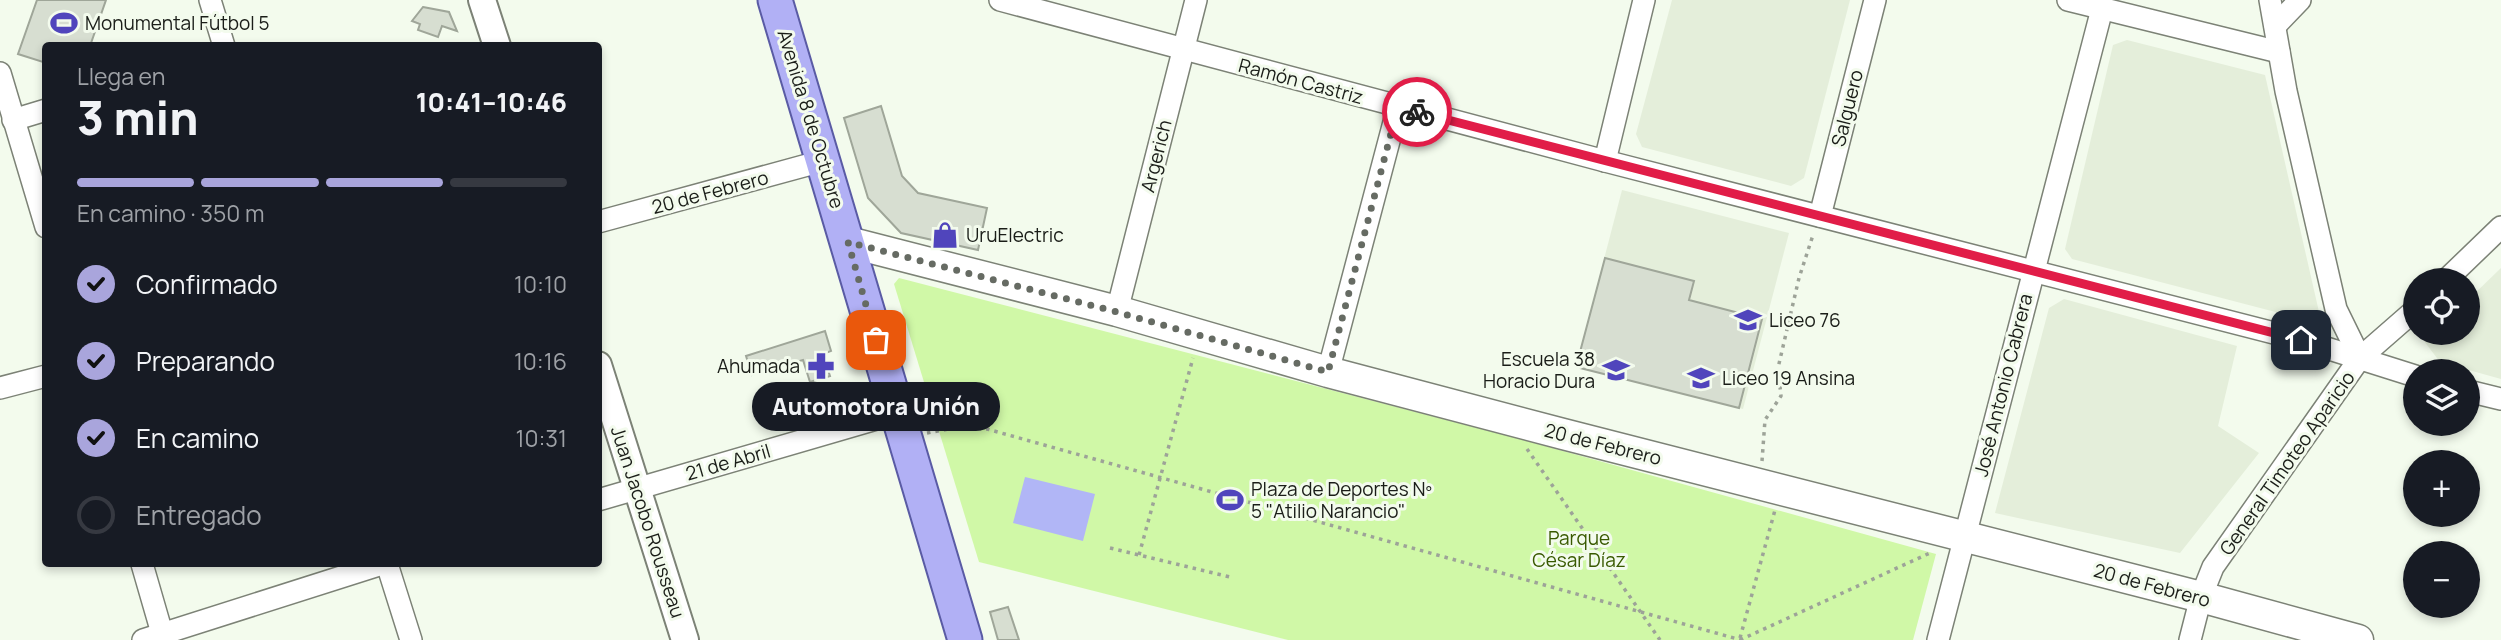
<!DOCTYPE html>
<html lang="es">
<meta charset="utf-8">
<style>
:root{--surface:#171b24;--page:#242831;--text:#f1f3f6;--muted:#9ea1a6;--line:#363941;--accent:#a9a5dc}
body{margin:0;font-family:Manrope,sans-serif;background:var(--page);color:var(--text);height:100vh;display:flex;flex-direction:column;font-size:26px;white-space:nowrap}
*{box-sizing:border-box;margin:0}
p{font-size:23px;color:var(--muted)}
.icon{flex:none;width:38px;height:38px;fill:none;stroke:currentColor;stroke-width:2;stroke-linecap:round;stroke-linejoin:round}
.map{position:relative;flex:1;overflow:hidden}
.panel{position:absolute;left:42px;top:42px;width:560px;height:525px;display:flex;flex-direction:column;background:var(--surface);border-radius:7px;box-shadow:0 4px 10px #0003}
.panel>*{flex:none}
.controls{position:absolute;left:2403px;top:268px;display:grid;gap:14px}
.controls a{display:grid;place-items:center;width:77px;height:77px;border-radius:50%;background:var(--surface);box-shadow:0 4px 10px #0003;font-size:35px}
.pin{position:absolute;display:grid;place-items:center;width:60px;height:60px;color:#fff;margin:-30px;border-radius:14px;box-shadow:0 4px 10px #0006}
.courier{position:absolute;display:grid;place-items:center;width:70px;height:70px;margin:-35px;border:5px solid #e11d48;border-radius:50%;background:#fff;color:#222;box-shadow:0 2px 9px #0007}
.bubble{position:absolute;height:49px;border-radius:24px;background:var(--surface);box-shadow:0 4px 10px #0003;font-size:23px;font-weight:800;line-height:49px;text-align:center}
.head em{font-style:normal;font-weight:800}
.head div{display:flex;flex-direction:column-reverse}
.head{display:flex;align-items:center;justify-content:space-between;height:119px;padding:0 35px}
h1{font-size:46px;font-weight:800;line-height:52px}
.bar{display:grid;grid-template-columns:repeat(4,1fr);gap:10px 7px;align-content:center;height:84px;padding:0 35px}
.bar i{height:9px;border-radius:5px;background:var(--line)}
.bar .selected{background:var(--accent)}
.bar p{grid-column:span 4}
ol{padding:0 35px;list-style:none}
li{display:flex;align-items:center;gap:21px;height:77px}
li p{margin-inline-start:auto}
li .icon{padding:7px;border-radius:50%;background:var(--accent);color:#111;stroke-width:4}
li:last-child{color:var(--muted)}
li i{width:38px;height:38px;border:4px solid var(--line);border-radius:50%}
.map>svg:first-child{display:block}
.built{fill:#e4eeda}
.green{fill:#d0f8a7}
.water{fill:#b1b6f6}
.building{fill:#d7ded1;stroke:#9fa699;stroke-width:2}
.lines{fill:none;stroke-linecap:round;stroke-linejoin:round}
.minor-casing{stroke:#7c8276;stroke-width:24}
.tertiary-casing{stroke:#7c8276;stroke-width:30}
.secondary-casing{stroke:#7c8276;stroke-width:33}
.primary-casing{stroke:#5a5ba4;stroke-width:37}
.path{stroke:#9da398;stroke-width:3.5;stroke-dasharray:3.5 5;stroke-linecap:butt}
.minor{stroke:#fff;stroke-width:21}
.tertiary{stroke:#fff;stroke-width:26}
.secondary{stroke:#fff;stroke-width:30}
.primary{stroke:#b1b0f5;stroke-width:33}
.done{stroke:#666b63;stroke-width:7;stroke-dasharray:0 12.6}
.route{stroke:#e11d48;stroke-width:9}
.labels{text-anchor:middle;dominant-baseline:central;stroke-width:6;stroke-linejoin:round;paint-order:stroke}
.poi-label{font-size:19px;fill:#1a1d18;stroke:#f3fbed;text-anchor:start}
.street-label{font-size:19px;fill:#1a1d18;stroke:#f3fbed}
.park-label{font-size:19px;fill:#395a00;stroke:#f3fbed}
</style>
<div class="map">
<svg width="2501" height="640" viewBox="0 0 2501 640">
<rect width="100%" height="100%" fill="#f3fbed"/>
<g class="built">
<path d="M1672 0H1850L1804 178 1791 186 1642 147 1636 134Z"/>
<path d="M2127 40 2265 75 2319 312 2310 321 2072 259 2065 249 2113 45Z"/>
<path d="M1622 190 1789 233 1743 409 1576 367Z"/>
<path d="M2501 268V379L2440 362 2424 341 2433 333 2468 332V300Z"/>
<path d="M2064 299 2237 346 2218 426 2259 453 2180 553 1995 513 2049 308Z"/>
</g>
<path class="green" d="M899 278 1516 438 1936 554 1913 640H1288L979 562 894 284Z"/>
<path class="water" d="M1025 477 1095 494 1083 541 1013 523Z"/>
<g class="building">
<path d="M37 0H106L90 46H46V63L18 54Z"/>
<path d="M423 7 449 12 457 31 442 26 438 37 418 30 420 24 412 21Z"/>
<path d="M881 106 902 176 918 193 987 208 978 250 901 233 868 198 844 118Z"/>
<path d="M1605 258 1694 281 1689 300 1762 319 1739 408 1576 367Z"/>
<path d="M825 331 831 351 823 354 830 376 810 382 803 360 752 375 746 356Z"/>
<path d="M1008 607 1019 640H998L990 612Z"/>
</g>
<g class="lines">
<defs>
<g id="minor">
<path d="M210 0 224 46"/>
<path d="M1000 0 1605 161 2301 340 2415 376"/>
<path d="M2068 0 2279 52"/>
<path d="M2270 0 2286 91 2336 309 2360 358"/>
<path d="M2275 26 2300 0"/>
<path d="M0 73 46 227"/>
<path d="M13 120 46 110"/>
<path d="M1605 161 1644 0"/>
<path d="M1820 216 1875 0"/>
<path d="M598 222 822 161"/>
<path d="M2446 280 2501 227"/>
<path d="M1117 311 1196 0"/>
<path d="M1328 372 1398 107"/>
<path d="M0 388 46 376"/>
<path d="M2468 391 2501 399"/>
<path d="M598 500 897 413"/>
<path d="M142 564 164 640"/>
<path d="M387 564 411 640"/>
<path d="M143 640 382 564"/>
<path d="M1938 640 2102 9"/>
<path d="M2190 640 2201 597 2213 567 2360 358 2415 310"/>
</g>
<g id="tertiary">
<path d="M482 0 497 46"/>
<path d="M598 365 685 640"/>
</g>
<path id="secondary" d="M848 242 1117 311 1328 372 1563 434 2201 597 2358 640"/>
<path id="primary" d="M775 0 965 640"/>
</defs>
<use href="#minor" class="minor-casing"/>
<use href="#tertiary" class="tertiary-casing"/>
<use href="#secondary" class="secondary-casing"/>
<use href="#primary" class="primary-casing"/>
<g class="path">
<path d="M927 433 954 428 987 429 1741 640"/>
<path d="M1527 449 1660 640"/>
<path d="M1762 461 1765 420 1781 396 1778 368 1799 278 1813 235"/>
<path d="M1110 548 1230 577"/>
<path d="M1139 555 1193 358"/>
<path d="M1740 638 1775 510"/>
<path d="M1740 640 1932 552"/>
</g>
<use href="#minor" class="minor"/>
<use href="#tertiary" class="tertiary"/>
<use href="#secondary" class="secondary"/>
<use href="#primary" class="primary"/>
</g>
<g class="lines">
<path class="done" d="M876 340 848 242 1117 312 1328 372 1398 107 1417 112"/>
<path class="route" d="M1417 112 2301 340"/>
</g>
<defs>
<symbol id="stadium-bare" viewBox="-9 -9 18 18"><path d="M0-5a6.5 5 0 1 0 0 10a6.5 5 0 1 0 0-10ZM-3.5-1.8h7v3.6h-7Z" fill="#5045bc" stroke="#f3fbed" stroke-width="2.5" paint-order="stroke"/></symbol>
<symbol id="shop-bare" viewBox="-9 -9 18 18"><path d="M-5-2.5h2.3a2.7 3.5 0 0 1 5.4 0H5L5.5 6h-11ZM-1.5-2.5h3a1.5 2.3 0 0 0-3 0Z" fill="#5045bc" stroke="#f3fbed" stroke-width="2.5" paint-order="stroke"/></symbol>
<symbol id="school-bare" viewBox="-9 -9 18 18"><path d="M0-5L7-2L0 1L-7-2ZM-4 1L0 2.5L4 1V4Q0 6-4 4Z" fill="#5045bc" stroke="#f3fbed" stroke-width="2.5" paint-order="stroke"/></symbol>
<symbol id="pharmacy-bare" viewBox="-9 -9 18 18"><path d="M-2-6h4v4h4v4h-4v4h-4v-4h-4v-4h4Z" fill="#5045bc" stroke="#f3fbed" stroke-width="2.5" paint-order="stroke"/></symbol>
</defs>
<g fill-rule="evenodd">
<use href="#stadium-bare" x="45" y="4" width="38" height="38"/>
<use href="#shop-bare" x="926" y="216" width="38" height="38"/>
<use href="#school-bare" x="1729" y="301" width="38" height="38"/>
<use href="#pharmacy-bare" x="802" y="347" width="38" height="38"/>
<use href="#school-bare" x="1597" y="351" width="38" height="38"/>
<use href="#school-bare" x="1682" y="359" width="38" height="38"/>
<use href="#stadium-bare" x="1211" y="481" width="38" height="38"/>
</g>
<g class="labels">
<g class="poi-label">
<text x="85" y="23">Monumental Fútbol 5</text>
<text x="966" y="235">UruElectric</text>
<text x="1769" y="320">Liceo 76</text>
<text x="1595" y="359" text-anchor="end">Escuela 38<tspan x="1595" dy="22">Horacio Dura</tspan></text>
<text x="800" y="366" text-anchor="end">Ahumada</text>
<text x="1722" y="378">Liceo 19 Ansina</text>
<text x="1251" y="489">Plaza de Deportes Nº<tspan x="1251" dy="22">5 "Atilio Narancio"</tspan></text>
</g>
<g class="street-label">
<text transform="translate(1301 81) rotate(15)">Ramón Castriz</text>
<text transform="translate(1847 108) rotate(-76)">Salguero</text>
<text transform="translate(811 119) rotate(73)">Avenida 8 de Octubre</text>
<text transform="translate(1156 156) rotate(-76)">Argerich</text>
<text transform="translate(710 192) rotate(-15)">20 de Febrero</text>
<text transform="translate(2003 385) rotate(-76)">José Antonio Cabrera</text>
<text transform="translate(1603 444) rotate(14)">20 de Febrero</text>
<text transform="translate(728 462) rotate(-16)">21 de Abril</text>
<text transform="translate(2287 463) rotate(-55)">General Timoteo Aparicio</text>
<text transform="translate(648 522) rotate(72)">Juan Jacobo Rousseau</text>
<text transform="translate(2152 585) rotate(15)">20 de Febrero</text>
</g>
<g class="park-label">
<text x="1579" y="538">Parque<tspan x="1579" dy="22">César Díaz</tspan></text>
</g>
</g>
</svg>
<div class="controls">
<a><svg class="icon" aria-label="locate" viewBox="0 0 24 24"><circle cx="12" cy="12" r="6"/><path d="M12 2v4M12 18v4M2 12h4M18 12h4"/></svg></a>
<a><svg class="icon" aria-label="layers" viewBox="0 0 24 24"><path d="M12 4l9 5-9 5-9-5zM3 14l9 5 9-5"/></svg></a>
<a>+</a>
<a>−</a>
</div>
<div class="pin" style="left:876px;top:340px;background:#ea580c"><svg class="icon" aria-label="bag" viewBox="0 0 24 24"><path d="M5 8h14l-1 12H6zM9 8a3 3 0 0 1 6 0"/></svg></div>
<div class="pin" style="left:2301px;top:340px;background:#1f2937"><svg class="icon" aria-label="home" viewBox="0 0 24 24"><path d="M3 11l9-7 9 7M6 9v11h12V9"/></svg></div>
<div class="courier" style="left:1417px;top:112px"><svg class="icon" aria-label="bike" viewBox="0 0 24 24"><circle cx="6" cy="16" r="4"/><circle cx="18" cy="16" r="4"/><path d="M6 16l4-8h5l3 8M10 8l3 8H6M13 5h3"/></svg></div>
<div class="bubble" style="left:752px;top:382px;width:248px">Automotora Unión</div>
<section class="panel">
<div class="head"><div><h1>3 min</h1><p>Llega en</p></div><em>10:41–10:46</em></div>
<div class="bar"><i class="selected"></i><i class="selected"></i><i class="selected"></i><i></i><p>En camino · 350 m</p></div>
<ol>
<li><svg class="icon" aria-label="check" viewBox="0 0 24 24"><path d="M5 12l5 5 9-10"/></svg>Confirmado<p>10:10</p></li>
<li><svg class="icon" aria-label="check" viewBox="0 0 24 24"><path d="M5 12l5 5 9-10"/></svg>Preparando<p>10:16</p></li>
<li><svg class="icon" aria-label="check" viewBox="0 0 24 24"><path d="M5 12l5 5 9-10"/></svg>En camino<p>10:31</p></li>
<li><i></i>Entregado</li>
</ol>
</section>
</div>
